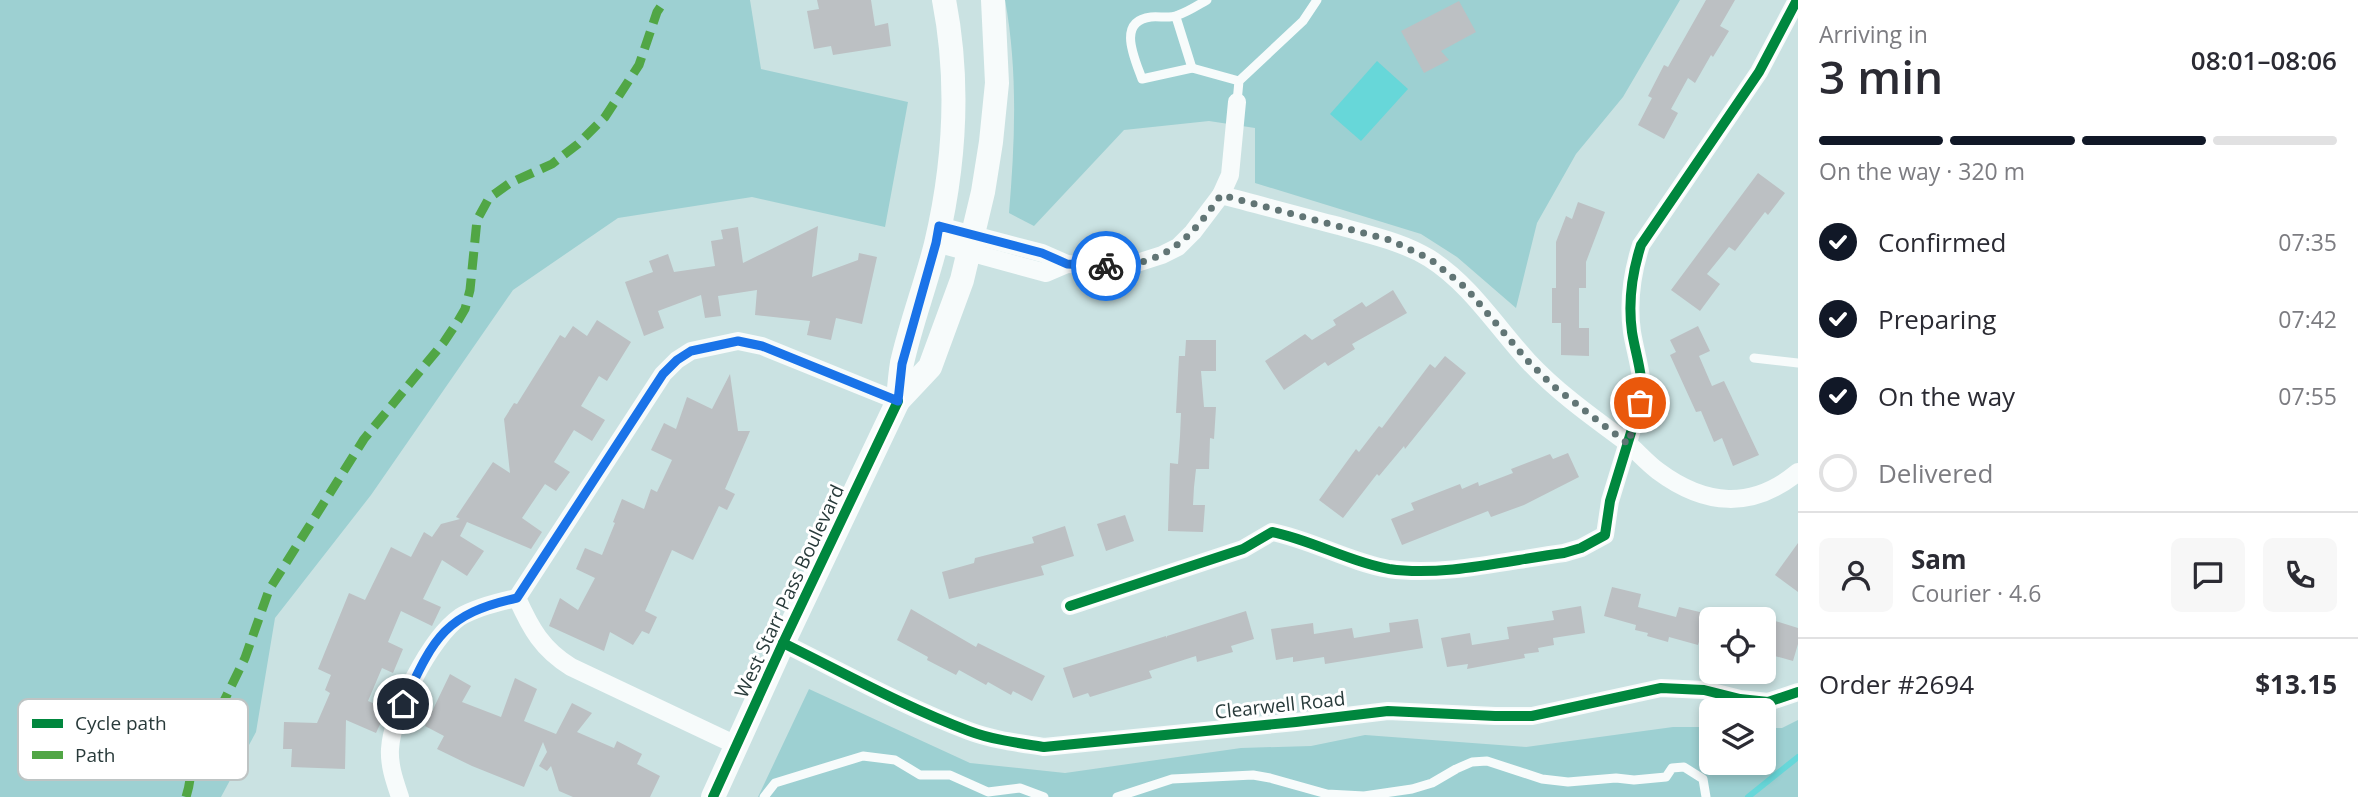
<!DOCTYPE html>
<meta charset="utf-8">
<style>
:root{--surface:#fff;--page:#f7f7f7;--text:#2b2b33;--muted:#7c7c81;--line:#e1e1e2;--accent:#111827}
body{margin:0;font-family:"Open Sans",sans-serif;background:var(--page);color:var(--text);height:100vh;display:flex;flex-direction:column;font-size:26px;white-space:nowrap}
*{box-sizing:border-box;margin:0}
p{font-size:23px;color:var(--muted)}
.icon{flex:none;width:38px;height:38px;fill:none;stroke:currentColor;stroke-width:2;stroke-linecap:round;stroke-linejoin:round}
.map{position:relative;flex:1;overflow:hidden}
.side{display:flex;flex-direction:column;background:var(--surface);width:560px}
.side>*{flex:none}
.buttons{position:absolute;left:1699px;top:607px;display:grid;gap:14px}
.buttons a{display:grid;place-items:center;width:77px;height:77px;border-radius:10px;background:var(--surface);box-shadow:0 4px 10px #0003;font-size:35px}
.pin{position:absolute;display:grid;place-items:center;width:60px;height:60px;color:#fff;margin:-30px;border:4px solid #fff;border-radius:50%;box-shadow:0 2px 7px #0007}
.courier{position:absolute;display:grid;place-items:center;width:70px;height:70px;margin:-35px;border:5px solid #1a73e8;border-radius:50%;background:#fff;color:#222;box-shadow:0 2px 9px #0007}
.overview em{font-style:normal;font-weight:600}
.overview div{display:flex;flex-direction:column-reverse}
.overview{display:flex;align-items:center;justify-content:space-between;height:119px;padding:0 21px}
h1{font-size:46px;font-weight:600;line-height:52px}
.bar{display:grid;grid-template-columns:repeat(4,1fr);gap:10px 7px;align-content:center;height:84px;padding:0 21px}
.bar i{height:9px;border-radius:5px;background:var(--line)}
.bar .on{background:var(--accent)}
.bar p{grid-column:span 4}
.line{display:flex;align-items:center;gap:18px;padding:0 21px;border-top:2px solid var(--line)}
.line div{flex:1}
.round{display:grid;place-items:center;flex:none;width:74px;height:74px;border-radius:10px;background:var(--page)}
ol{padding:0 21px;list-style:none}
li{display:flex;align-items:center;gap:21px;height:77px}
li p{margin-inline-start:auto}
li .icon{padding:7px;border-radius:50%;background:var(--accent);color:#fff;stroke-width:4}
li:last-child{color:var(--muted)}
li i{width:38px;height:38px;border:4px solid var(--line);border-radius:50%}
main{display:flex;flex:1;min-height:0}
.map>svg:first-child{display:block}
.green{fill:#9dd0d2}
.water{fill:#67d7d9}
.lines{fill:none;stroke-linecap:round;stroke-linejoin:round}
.stream{stroke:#67d7d9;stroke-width:6}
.building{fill:#bcc0c3}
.lane{stroke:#f7fbfb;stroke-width:9}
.street{stroke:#f7fbfb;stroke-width:18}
.secondary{stroke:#f7fbfb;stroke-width:24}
.quiet{stroke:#51a645;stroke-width:9;stroke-dasharray:18 9;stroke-linecap:butt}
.cycleway-casing{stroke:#fff;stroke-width:15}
.cycleway{stroke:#00873e;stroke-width:10}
.done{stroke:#617575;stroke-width:7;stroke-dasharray:0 12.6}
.route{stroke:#1a73e8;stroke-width:9}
.labels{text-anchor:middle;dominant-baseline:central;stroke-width:6;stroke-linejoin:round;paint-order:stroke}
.street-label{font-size:19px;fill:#283a3a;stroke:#fff}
.key{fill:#fff;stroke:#bec4c4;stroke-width:2}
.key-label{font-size:19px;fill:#283a3a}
</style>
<main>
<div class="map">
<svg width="1798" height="797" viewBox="0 0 1798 797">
<rect width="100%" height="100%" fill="#cae2e2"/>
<g class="green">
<path d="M0 0H750L761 69 908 102 885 227 752 197 618 218 513 290 371 495 275 618 256 732 221 797H0Z"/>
<path d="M1005 0H1680L1623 97 1576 154 1537 223 1516 308 1457 257 1421 234 1255 183V128L1209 121 1124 130 1034 226 1009 213C1015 143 1018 70 1005 0Z"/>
<path d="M809 689 970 763 1065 773 1241 748 1311 746 1365 735 1526 747 1673 727H1711L1712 763H1764V728H1782L1798 720V797H758Z"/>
</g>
<path class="water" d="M1377 61 1408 89 1361 141 1330 114Z"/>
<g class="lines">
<path class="stream" d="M1748 797 1798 757"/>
</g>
<g class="building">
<path d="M817 0H871L875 26 888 23 891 46 833 55 831 46 814 49 807 11 819 9Z"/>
<path d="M1706 0H1735L1720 26 1729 31 1713 57 1711 55 1695 83 1688 78 1671 109 1678 113 1664 139 1638 125 1652 98 1648 96 1664 65 1668 67Z"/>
<path d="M1459 1 1476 32 1441 51 1449 60 1424 73 1401 31Z"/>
<path d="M1758 173 1785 193 1768 215 1765 212 1735 251 1729 247 1707 274 1720 284 1700 311 1671 290Z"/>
<path d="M1578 202 1605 212 1586 262V288H1579V328H1589V356L1561 355V323H1552V288H1556V242L1566 216 1572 219Z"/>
<path d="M818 226 812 277 858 260 859 253 877 257 862 324 836 318 831 340 807 335 810 321 755 315 757 290 718 296 721 316 705 318 701 295 658 311 664 328 644 336 625 282 653 272 649 261 668 254 674 272 715 266 711 241 723 239 721 230 738 227 743 263Z"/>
<path d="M1393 290 1407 313 1352 344 1355 349 1328 366 1325 362 1284 390 1265 361 1305 334 1312 340 1336 325 1333 320 1362 302 1366 307Z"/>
<path d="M597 320 631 342 607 381 599 376 581 406 605 420 592 441 574 430 554 462 570 472 556 491 545 484 522 518 542 532 531 549 467 522 460 536 484 551 467 576 442 560 423 599 441 607 432 626 401 611 388 642 403 649 393 673 382 668 368 701 387 709 376 733 346 720 345 769 291 767 292 749H283L284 722 317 723 330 693 325 690 331 675 318 669 349 593 365 600 391 547 411 557 424 532 432 537 441 524 460 519 456 517 493 462 510 473 504 419 514 403 517 404 560 335 565 338 573 326 587 336Z"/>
<path d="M1698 326 1710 351 1699 356 1712 386 1724 381 1759 455 1733 466 1722 438 1714 442 1701 411 1696 412 1670 355 1676 352 1670 340Z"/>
<path d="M1186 340H1216V371H1201L1204 407H1216L1214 439 1210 438 1209 469H1196L1194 487 1193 505H1205L1203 532 1168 531 1170 463 1178 464 1180 436 1181 413H1176L1179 356H1185Z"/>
<path d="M1445 356 1466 373 1405 449 1404 446 1379 476 1377 474 1343 518 1319 500 1356 449 1359 452 1379 426 1382 428 1430 364 1435 368Z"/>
<path d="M730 374 738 431H750L725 489 735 494 727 510 719 506 693 560 672 550 645 611 657 617 649 634 642 631 633 645 610 632 604 651 549 626 560 598 578 610 595 578 576 569 585 548 602 555 615 523 613 522 622 499 644 509 651 489 657 492 672 460 651 450 664 423 676 429 687 397 712 409Z"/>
<path d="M1568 453 1579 477 1524 505 1491 517 1488 511 1402 545 1391 519 1414 510 1411 503 1460 484 1462 489 1478 482 1479 486 1513 473 1511 469 1550 454 1553 459Z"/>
<path d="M1125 515 1134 541 1106 551 1097 524Z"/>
<path d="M1065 526 1074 556 1041 566 1044 575 949 599 942 572 974 563 975 558 1034 543 1032 537Z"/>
<path d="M1798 543V592L1775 575Z"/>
<path d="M1612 587 1641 594 1638 607 1676 617 1679 607 1712 615V638L1701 635 1698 645 1669 637 1668 642 1647 636 1648 633 1635 630 1636 625 1604 616Z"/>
<path d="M1581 606 1585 633 1553 638 1554 645 1538 648 1539 652 1524 654 1525 658 1467 669 1468 664 1447 667 1441 638 1470 633 1472 645 1509 639 1507 627 1554 620 1552 611Z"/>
<path d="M911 609 976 647 978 643 1045 676 1032 701 1013 691 1011 695 988 682 986 685 959 670 956 675 927 660 928 657 897 640Z"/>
<path d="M1246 611 1254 639 1231 646 1233 652 1197 662 1196 656 1149 671 1152 678 1090 697 1088 693 1073 698 1063 668 1166 636 1167 638V636Z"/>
<path d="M1418 619 1423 648 1325 664 1324 657 1293 662V657L1276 660 1271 629 1313 623 1314 634 1352 628 1354 638 1390 632 1389 623Z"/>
<path d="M1769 619 1798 628V644L1793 661 1764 653V623L1768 624Z"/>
<path d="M450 674 471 686 462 702 501 717 515 678 537 689 524 721 556 734 572 703 592 713 577 732 614 748 617 741 642 754 637 764 660 776 650 797H573L559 791 551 766 547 771 539 766 547 752 543 742 524 787 472 766 437 749 444 736 425 726Z"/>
</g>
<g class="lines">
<g class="lane">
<path d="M1207 0C1198 5 1188 12 1178 15 1170 19 1160 16 1151 17 1116 21 1135 59 1142 79L1192 68 1239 81"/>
<path d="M1176 17 1192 68"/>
<path d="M1237 102 1239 81 1303 21 1317 0"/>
<path d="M1754 358 1798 363"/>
<path d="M764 797 775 783 863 756 895 760 920 775H950L988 792 1020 788 1044 797"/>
<path d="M1117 797 1172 779 1253 775 1270 778 1327 794 1364 796 1412 789 1432 783 1456 769 1472 762 1487 761 1542 779 1568 782 1616 778 1634 780 1666 777 1672 768 1684 767 1703 779 1706 797"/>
</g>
<g class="street">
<path d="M1221 195C1260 205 1299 216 1339 226 1369 235 1401 241 1429 258 1470 284 1496 326 1528 361 1557 392 1592 417 1626 442 1637 451 1646 462 1658 471 1705 506 1752 510 1798 472"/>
<path d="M939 226 1042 253 1067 264 1116 266 1140 262 1162 255 1178 247 1193 232 1221 195 1230 175 1237 102"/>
<path d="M936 243 1046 273 1067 264"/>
<path d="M1070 606 1243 549 1272 532C1312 540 1349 562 1389 569 1444 577 1509 560 1564 553L1581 548 1605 535 1610 501 1640 403C1645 378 1636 357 1632 332 1628 303 1632 273 1641 245L1759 72 1797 0"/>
<path d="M783 643C844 673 905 707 969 731 993 740 1019 743 1044 747L1296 722 1388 711 1495 716H1532L1661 688 1704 690 1740 699 1768 702 1798 692"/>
<path d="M736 745 571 667C542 649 531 629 517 598L663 374 677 360 691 351 738 341 762 346 898 401"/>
<path d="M400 797C395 782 389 766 390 749 392 713 430 638 460 617 477 607 498 602 517 598"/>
</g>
<g class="secondary">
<path d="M898 401C899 388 900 375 902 363 911 323 926 284 936 244 955 163 960 82 944 0"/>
<path d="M713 797 783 643 898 401 930 367 962 280 983 192 991 142 997 83 993 0"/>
</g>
<path class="quiet" d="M186 797C195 768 188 761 183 733L222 705 245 658 269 590 364 439 444 342 458 321 465 309 470 290 477 220 489 198 510 183 552 164 578 144 605 117 639 65 657 12 665 0"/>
<defs>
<g id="cycleway">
<path d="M1070 606 1243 549 1272 532C1312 540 1349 562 1389 569 1444 577 1509 560 1564 553L1581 548 1605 535 1610 501 1640 403C1645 378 1636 357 1632 332 1628 303 1632 273 1641 245L1759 72 1797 0"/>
<path d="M783 643C844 673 905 707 969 731 993 740 1019 743 1044 747L1296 722 1388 711 1495 716H1532L1661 688 1704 690 1740 699 1768 702 1798 692"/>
<path d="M713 797 783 643 898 401"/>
</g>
</defs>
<use href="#cycleway" class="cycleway-casing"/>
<use href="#cycleway" class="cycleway"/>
</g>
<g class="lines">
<path class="done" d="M1106 266C1165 266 1189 240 1221 195L1390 240 1430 259 1466 288 1527 360 1552 385 1628 444 1640 403"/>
<path class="route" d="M403 704C433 640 443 614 517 598L663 374 677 360 691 351 738 341 762 346 898 401 902 364 936 243 939 226 1042 253 1067 264 1106 266"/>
</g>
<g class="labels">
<g class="street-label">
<text transform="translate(789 591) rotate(-65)">West Starr Pass Boulevard</text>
<text transform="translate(1280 705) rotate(-6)">Clearwell Road</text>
</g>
</g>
<rect x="18" y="699" width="230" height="81" rx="10" class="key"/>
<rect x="32" y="719" width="31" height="9" fill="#00873e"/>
<rect x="32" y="751" width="31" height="8" fill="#51a645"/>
<g class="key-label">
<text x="75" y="730">Cycle path</text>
<text x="75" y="762">Path</text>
</g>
</svg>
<div class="buttons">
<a><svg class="icon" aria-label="locate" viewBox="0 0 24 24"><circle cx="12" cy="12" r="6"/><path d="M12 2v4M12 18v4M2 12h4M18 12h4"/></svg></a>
<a><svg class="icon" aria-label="layers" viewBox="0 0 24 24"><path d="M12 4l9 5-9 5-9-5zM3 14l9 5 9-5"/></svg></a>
</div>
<div class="pin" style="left:1640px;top:403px;background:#ea580c"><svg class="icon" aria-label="bag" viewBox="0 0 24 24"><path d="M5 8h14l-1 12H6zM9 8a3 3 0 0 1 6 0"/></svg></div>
<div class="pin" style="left:403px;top:704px;background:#1f2937"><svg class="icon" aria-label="home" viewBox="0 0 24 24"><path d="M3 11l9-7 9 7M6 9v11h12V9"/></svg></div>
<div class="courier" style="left:1106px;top:266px"><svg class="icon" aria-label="bike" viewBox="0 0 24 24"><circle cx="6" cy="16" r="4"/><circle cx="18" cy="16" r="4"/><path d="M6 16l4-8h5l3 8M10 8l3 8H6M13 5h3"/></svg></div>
</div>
<section class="side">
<div class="overview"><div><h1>3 min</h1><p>Arriving in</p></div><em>08:01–08:06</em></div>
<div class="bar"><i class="on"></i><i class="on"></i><i class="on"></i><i></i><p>On the way · 320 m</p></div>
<ol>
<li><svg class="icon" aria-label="check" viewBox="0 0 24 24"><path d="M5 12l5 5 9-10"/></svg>Confirmed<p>07:35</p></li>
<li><svg class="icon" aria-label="check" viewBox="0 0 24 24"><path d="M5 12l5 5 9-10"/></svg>Preparing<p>07:42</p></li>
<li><svg class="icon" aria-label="check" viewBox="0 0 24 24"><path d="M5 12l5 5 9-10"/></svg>On the way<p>07:55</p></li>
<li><i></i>Delivered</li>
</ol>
<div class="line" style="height:126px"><a class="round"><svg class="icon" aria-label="person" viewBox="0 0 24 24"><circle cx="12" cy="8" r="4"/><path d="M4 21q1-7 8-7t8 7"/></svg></a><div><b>Sam</b><p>Courier · 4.6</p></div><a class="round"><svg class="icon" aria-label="chat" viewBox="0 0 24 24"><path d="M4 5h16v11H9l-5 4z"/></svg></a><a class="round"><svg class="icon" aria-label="phone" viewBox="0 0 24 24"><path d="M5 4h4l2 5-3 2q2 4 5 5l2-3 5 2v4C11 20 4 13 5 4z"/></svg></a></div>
<div class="line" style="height:91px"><div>Order #2694</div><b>$13.15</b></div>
</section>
</main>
